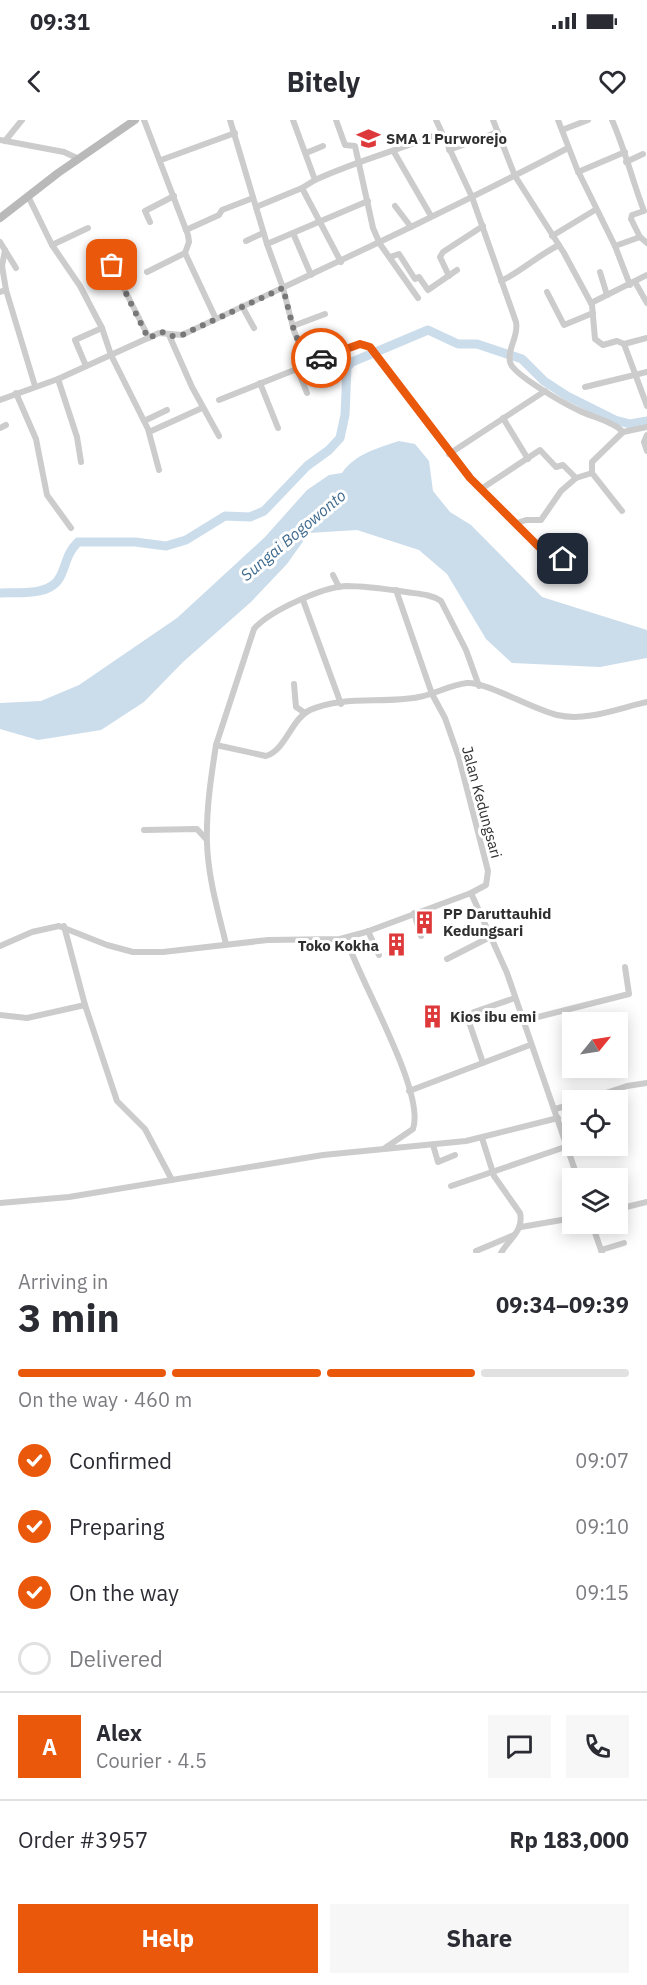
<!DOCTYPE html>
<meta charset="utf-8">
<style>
:root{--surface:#fff;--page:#f7f7f7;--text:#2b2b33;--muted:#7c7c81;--line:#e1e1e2;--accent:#ea580c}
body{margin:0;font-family:"IBM Plex Sans",sans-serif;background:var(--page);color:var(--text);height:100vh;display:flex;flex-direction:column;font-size:22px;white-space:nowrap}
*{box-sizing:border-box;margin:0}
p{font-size:20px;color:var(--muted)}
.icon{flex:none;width:33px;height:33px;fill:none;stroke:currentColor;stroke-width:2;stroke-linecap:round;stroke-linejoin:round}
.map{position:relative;height:1133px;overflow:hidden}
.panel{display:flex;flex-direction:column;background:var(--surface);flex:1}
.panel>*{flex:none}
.needle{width:39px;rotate:60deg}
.controls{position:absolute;left:562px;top:892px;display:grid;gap:12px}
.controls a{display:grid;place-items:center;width:66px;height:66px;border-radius:0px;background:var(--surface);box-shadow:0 3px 15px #0003;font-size:30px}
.pin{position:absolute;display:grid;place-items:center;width:51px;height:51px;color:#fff;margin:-26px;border-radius:12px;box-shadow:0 3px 9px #0006}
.courier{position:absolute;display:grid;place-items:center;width:60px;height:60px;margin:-30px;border:4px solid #ea580c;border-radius:50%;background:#fff;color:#222;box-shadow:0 2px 8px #0007}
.summary em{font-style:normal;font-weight:800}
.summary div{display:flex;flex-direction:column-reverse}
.summary{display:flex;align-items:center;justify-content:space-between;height:102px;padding:0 18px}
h1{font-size:39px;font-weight:800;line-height:45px}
.bar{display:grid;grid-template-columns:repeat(4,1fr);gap:9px 6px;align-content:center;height:72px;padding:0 18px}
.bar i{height:8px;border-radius:4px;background:var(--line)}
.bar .selected{background:var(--accent)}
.bar p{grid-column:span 4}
.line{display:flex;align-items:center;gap:15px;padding:0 18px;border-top:2px solid var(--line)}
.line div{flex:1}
.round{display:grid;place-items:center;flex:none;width:63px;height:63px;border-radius:0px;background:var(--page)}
ol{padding:0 18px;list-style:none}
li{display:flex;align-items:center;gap:18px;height:66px}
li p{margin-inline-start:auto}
li .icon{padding:6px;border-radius:50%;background:var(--accent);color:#fff;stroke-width:4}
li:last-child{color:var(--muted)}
li i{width:33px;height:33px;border:3px solid var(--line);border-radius:50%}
.primary-button{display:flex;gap:12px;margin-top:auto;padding:12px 18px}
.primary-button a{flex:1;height:69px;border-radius:0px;background:var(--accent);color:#fff;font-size:24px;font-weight:800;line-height:69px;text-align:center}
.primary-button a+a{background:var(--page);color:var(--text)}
.status{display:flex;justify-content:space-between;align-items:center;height:42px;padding:0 30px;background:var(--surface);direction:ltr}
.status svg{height:16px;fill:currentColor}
header{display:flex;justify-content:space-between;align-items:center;height:78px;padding:0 18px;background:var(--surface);font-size:27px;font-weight:800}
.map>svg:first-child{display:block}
.water{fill:#cbdceb}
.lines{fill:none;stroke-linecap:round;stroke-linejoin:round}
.river{stroke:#cbdceb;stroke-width:9}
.street{stroke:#ccc;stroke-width:6}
.secondary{stroke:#b9b9b9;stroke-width:8}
.done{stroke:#787878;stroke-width:6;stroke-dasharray:0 10.8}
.route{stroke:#ea580c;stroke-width:8}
.labels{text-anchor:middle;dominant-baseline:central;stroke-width:6;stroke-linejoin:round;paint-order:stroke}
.poi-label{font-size:15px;font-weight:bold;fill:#2f2f2f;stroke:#fff;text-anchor:start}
.street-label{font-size:15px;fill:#2f2f2f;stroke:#fff}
.water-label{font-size:16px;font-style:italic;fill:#406b8e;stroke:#fff}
</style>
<div class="status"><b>09:31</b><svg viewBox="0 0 49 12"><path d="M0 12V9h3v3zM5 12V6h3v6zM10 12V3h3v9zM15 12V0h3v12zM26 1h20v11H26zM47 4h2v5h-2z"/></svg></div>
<header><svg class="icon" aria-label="back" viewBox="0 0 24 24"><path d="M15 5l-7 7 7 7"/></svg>Bitely<svg class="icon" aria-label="heart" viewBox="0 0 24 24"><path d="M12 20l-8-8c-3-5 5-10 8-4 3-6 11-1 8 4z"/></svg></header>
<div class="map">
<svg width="647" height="1133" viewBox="0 0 647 1133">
<rect width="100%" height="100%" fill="#fff"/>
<path class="water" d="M399 321 415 324 429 341 433 371 450 392 471 405 542 477 647 510V538L600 547 512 543 486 519 447 454 419 430 357 410 309 413 287 444 251 482 183 542 144 582 101 610 38 620 0 609V583L41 581 79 565 177 498 265 417 307 370 329 355 342 353C355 334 378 328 399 321Z"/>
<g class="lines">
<path class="river" d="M0 473C19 472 52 477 61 455 67 442 67 433 78 422H135L166 426 186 420 225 396 250 397 264 391 307 346 329 330 340 318 345 295 347 247 352 242 428 210 458 224H477L522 239 544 261 567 276 615 300 630 304 647 301"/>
<g class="street">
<path d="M144 0 188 115 189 122 185 133 216 199"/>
<path d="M230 0 267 124 283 168 294 211 307 243"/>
<path d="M293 0 315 60 302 68 341 142"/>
<path d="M336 0 345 25 355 26 373 108 380 124 418 178"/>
<path d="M436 0 472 77 516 202C519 217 507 228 510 242 512 254 565 284 578 290 591 297 613 301 623 312"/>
<path d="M493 0 515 56 564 133 592 185 595 219 603 225 617 221 624 224 647 286"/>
<path d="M558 0 577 49 615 126 630 165"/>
<path d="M612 0C625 29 632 60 644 91L632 95 631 99 640 117 647 123"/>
<path d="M562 10 588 0"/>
<path d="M0 20 64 32 79 39"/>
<path d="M5 21 22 0"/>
<path d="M449 30 498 12"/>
<path d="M394 32 431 96"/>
<path d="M306 33 323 26"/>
<path d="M161 40 235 13"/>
<path d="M626 42 643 34"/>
<path d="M578 52 625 32"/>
<path d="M315 60C356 41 399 30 441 13"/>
<path d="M28 76 52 125 80 166 102 208 111 235 148 309 159 350"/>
<path d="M395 86 411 107"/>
<path d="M256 87 302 68"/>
<path d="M150 102 145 91 174 76"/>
<path d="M186 110 219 95 222 90 253 78"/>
<path d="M293 113 311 155"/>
<path d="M552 116 595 90"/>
<path d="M246 121 263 113"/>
<path d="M0 122 16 148"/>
<path d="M267 124 368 81"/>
<path d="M52 125 88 108"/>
<path d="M615 126 640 117"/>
<path d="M5 130 2 146 6 170"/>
<path d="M390 137 399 134 415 159 419 157 428 170 457 150"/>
<path d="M112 145 149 218"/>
<path d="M147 152 185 133"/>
<path d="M600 152 607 175"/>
<path d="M449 156 440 137 443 132 483 106"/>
<path d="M501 161C522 151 537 136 559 125"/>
<path d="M635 162 647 183"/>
<path d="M0 172 6 170 35 266"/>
<path d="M547 172 564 205 593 193"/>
<path d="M591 183 647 155"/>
<path d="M242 186 254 208"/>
<path d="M293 206 325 194"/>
<path d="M169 215 192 267 219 316"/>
<path d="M624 224 647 218"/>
<path d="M86 246 75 220 102 208"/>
<path d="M297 248 307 273"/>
<path d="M58 259 77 317 81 342"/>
<path d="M260 263 278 308"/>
<path d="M585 267 647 252"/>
<path d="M16 273 36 319 47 375 71 408"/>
<path d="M0 280 58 259 159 213 182 215C311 154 441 95 568 28"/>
<path d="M219 280 360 224 367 225 470 358 554 442 563 439 565 433"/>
<path d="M503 298 528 339"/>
<path d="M144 301 167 290"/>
<path d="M0 308 6 305"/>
<path d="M149 312 202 288"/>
<path d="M647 315 644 322 647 331"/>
<path d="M449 334 545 271"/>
<path d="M481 369 540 330 556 347 563 345 576 358 592 353"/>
<path d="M622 391 592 353V342L623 312 647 307"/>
<path d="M517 403 526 400H541L561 371 576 358"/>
<path d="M333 455 339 467"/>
<path d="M396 470 432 574 445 598 459 638 488 751 486 765 471 773 507 853 578 1059"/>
<path d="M303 480 341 584"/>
<path d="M294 564 296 587 305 593"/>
<path d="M216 625 254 509C269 491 323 467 346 466 366 466 386 469 406 472 418 474 431 474 441 481L466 530 479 566"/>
<path d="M144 710 197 709 206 719"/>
<path d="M414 793 421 816"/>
<path d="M64 806 85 885 117 981 145 1009 172 1060"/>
<path d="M368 811 379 835"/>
<path d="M346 818C359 860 426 972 413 1009L385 1028"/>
<path d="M226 824C218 791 208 757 207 723 206 690 211 657 216 625L266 636C286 630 291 599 310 590 343 575 384 584 419 577 435 574 450 565 467 563 487 562 534 590 557 595 586 602 619 588 647 582"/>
<path d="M0 826 32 812 59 806 107 825 133 832H163L268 820 340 819 366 812 471 773"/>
<path d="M447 839 490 817"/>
<path d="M0 895 27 898 85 885"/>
<path d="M522 901 629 874 625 847"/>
<path d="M483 943 468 899 474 892 515 878"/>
<path d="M409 971 530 925"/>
<path d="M582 981 627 966 647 963"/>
<path d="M555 989 573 984"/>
<path d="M482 1018 494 1056 520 1093C524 1111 509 1119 501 1133"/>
<path d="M433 1025 438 1042 455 1035"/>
<path d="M451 1066 568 1026"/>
<path d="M0 1083 69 1077 323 1035 466 1021 558 998"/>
<path d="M618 1089 647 1082"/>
<path d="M592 1104 602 1133"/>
<path d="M521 1107 573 1098"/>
<path d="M601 1130 624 1123"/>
<path d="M476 1131 514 1115"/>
</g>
<path class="secondary" d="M0 98 58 53 135 0"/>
</g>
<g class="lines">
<path class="done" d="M112 145 148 218 163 212 172 216 182 215 283 168 294 211 308 243 321 238"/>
<path class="route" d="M321 238 360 224 370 227 470 358 554 442 563 439"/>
</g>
<defs>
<symbol id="school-bare" viewBox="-9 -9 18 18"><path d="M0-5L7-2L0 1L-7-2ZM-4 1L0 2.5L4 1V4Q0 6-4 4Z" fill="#de393a" stroke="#fff" stroke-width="2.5" paint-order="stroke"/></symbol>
<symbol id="building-bare" viewBox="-9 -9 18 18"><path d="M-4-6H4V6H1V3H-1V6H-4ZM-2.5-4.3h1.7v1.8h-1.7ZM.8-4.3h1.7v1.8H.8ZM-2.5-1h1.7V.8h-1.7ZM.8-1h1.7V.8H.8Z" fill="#de393a" stroke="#fff" stroke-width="2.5" paint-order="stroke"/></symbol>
</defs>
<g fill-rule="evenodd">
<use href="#school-bare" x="352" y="2" width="33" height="33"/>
<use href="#building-bare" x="408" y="786" width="33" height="33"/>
<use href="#building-bare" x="380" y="808" width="33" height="33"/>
<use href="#building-bare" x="416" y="880" width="33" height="33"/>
</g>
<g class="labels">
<g class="poi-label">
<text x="386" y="18">SMA 1 Purworejo</text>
<text x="443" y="793">PP Daruttauhid<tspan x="443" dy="17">Kedungsari</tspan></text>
<text x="379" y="825" text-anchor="end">Toko Kokha</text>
<text x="450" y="896">Kios ibu emi</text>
</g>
<g class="street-label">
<text transform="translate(482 682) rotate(75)">Jalan Kedungsari</text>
</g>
<g class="water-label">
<text transform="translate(293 415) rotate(-40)">Sungai Bogowonto</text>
</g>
</g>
</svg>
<div class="controls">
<a><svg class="needle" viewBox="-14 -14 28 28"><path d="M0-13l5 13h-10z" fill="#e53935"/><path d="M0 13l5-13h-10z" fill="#7c7c81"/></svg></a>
<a><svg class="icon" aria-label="locate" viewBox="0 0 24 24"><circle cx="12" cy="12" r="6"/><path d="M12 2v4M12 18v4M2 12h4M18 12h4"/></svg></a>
<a><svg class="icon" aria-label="layers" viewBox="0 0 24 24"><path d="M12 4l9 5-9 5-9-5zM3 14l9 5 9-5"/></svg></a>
</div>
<div class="pin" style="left:112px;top:145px;background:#ea580c"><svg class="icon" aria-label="bag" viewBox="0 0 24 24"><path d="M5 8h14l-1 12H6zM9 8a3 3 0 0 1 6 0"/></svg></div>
<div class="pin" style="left:563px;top:439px;background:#1f2937"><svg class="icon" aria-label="home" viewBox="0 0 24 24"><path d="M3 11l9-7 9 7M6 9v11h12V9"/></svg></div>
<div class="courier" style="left:321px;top:238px"><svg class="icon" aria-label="car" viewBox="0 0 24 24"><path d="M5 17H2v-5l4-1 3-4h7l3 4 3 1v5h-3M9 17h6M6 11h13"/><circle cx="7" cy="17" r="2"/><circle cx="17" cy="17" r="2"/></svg></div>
</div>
<section class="panel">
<div class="summary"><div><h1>3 min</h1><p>Arriving in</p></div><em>09:34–09:39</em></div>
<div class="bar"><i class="selected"></i><i class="selected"></i><i class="selected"></i><i></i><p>On the way · 460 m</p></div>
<ol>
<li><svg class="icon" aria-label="check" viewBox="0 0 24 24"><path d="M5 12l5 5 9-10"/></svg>Confirmed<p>09:07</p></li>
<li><svg class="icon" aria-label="check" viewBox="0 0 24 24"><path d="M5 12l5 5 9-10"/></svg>Preparing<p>09:10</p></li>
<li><svg class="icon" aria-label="check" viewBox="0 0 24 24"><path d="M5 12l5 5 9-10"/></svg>On the way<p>09:15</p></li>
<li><i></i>Delivered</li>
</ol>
<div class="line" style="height:108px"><b class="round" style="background:var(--accent);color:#fff">A</b><div><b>Alex</b><p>Courier · 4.5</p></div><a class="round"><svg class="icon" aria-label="chat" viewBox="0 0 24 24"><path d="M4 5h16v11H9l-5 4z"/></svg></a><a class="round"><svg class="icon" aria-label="phone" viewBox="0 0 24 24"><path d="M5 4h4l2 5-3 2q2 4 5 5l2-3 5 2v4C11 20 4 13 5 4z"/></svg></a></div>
<div class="line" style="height:78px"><div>Order #3957</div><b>Rp 183,000</b></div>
<div class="primary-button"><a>Help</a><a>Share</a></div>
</section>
